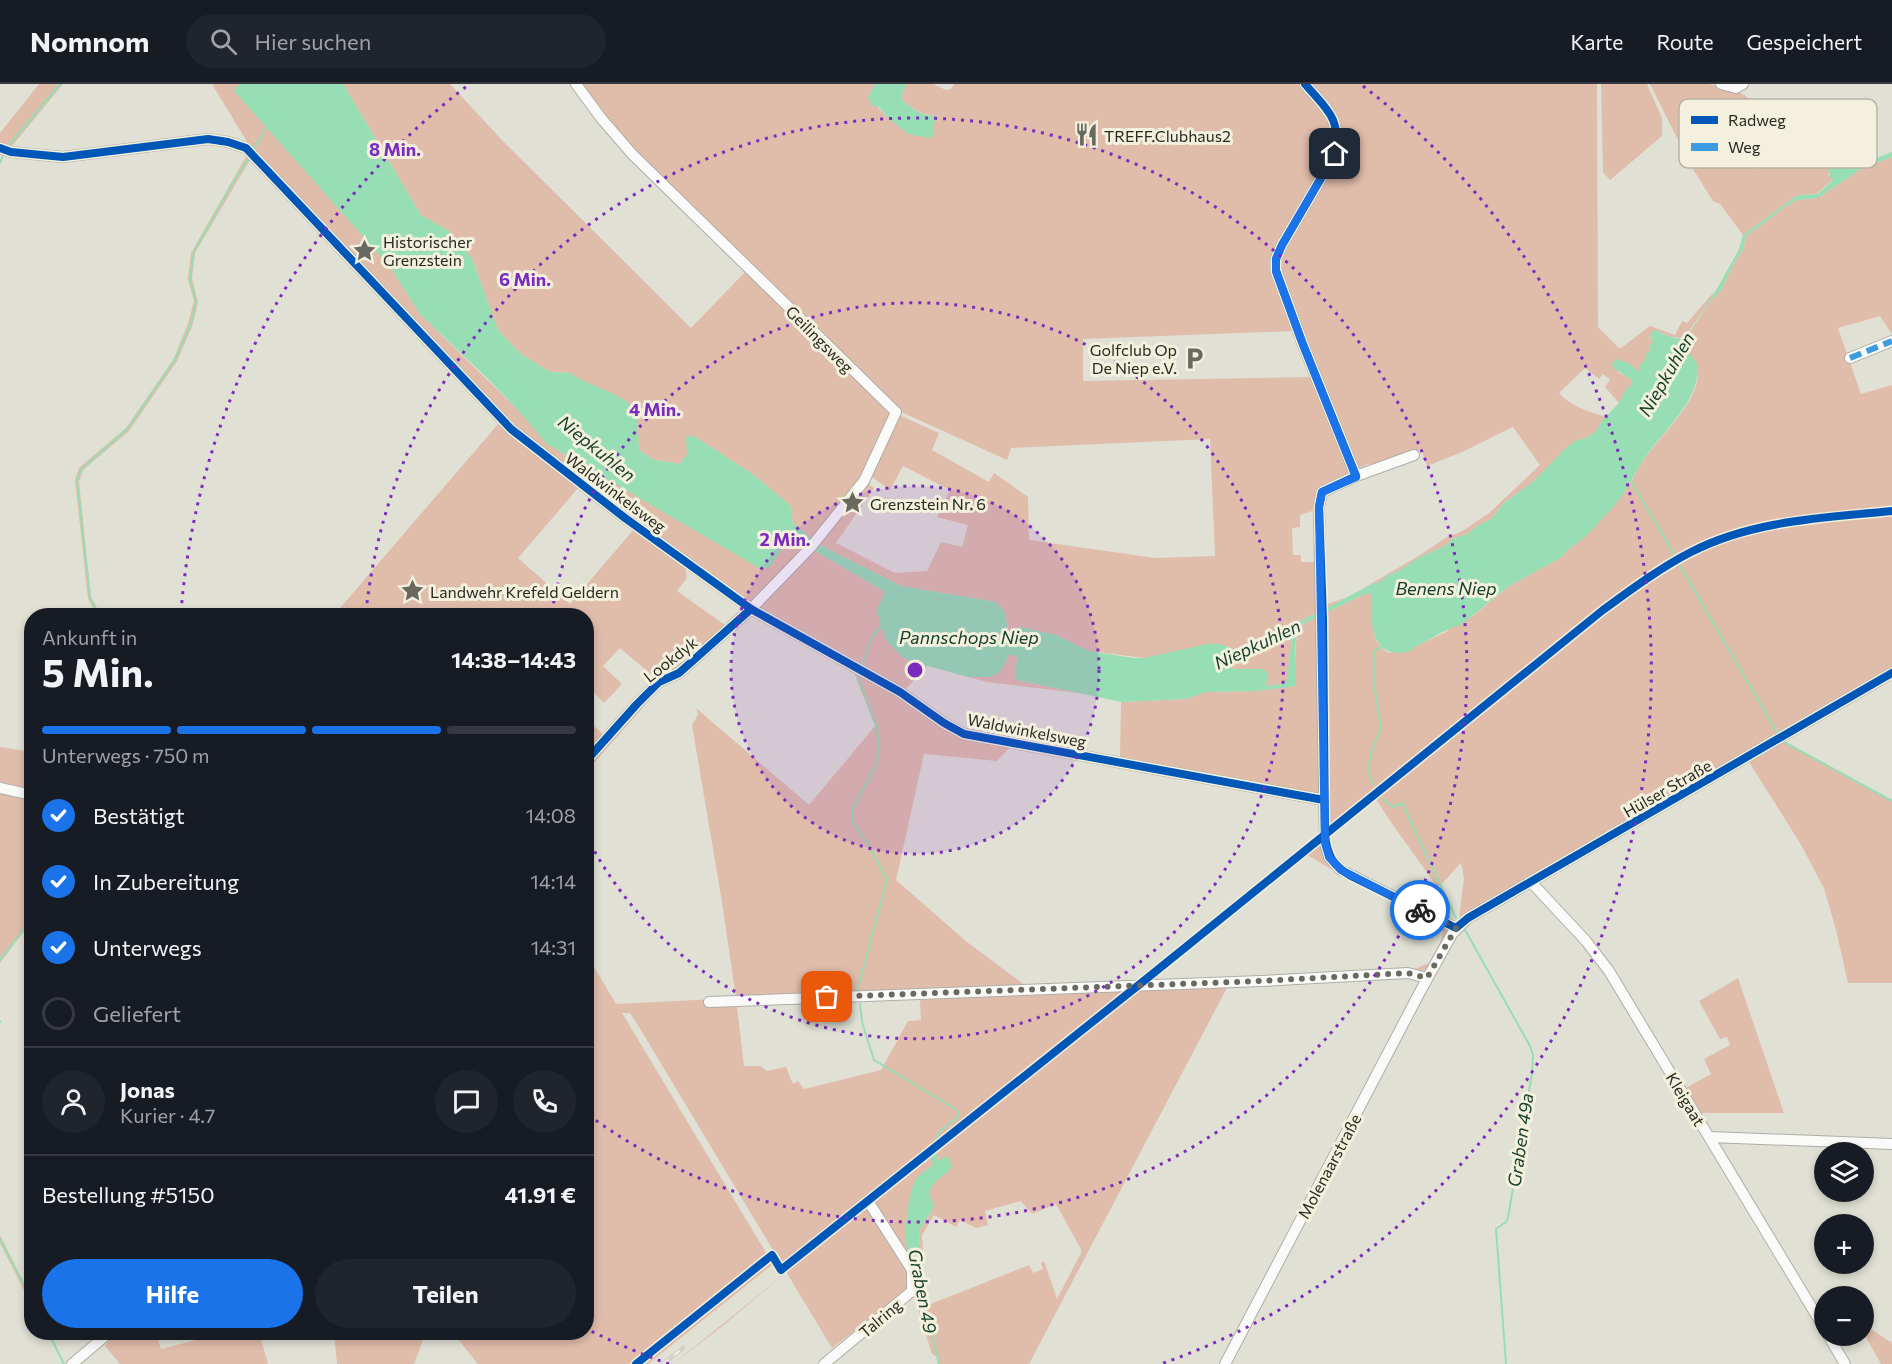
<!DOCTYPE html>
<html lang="de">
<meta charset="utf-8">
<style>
:root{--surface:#171b24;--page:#20242c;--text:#f1f3f6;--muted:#9ea1a6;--line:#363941;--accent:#1a73e8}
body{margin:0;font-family:Commissioner,sans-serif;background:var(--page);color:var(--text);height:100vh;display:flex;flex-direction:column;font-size:22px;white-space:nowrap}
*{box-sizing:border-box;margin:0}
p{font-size:20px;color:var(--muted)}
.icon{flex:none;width:33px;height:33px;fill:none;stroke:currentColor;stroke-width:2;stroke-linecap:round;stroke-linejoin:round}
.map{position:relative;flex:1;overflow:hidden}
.details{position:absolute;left:24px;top:524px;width:570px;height:732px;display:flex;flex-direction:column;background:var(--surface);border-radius:24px;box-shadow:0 3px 9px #0003}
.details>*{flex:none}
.fabs{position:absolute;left:1814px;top:1058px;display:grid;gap:12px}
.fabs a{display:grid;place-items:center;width:60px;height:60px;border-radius:50%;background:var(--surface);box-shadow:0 3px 9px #0003;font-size:30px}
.pin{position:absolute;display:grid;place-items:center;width:51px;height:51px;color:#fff;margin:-26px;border-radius:12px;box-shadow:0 3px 9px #0006}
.courier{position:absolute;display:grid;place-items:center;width:60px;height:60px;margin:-30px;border:4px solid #1a73e8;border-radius:50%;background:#fff;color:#222;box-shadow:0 2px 8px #0007}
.head em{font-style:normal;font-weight:700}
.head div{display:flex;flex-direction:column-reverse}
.head{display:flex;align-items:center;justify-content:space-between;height:102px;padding:0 18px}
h1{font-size:39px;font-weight:700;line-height:45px}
.bar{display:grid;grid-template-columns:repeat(4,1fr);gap:9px 6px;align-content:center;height:72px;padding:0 18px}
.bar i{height:8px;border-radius:4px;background:var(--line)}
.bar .active{background:var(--accent)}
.bar p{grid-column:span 4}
.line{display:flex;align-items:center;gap:15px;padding:0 18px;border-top:2px solid var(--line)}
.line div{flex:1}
.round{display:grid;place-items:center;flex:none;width:63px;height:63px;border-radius:32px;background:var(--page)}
ol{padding:0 18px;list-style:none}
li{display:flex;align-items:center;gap:18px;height:66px}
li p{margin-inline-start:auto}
li .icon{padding:6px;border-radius:50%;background:var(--accent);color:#fff;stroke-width:4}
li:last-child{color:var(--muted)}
li i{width:33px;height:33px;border:3px solid var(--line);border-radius:50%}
.cta{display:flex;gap:12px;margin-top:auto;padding:12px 18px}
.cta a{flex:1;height:69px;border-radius:36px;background:var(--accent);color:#fff;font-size:24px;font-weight:700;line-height:69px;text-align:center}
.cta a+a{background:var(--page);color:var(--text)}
header{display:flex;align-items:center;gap:36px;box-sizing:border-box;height:84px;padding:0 30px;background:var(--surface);border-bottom:2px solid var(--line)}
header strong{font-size:28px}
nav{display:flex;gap:33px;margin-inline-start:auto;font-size:21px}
.search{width:420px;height:54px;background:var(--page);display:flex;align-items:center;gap:15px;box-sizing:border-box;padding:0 21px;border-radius:33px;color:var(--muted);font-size:22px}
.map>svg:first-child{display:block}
.green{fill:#e0bcab;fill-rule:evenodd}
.water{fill:#98deb4;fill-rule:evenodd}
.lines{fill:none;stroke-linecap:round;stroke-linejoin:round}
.stream{stroke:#98deb4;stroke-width:2}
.minor-casing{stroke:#afaea6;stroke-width:12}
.minor{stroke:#fafaf9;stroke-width:10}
.rail-casing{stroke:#d0d0cc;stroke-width:4.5}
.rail{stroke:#f3f0dd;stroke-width:2;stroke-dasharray:7;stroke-linecap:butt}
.quiet{stroke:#3d9ce0;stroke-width:6;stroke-dasharray:12 6;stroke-linecap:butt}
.cycleway-casing{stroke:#f3f0dd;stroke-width:11}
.cycleway{stroke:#0057b8;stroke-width:8}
.done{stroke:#6a6960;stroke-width:6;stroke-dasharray:0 10.8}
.route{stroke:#1a73e8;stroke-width:8}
.ring{fill:none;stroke:#7b2cbf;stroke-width:3;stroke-dasharray:3 6}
.labels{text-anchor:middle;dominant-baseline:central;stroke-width:6;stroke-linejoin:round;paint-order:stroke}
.poi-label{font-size:16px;fill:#2a2921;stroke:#f3f0dd;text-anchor:start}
.street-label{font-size:16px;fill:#2a2921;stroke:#f3f0dd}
.water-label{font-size:18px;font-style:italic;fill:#16412b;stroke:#f3f0dd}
.key{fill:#f3f0dd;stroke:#b7b4a5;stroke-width:1.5}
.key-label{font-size:16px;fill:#2a2921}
.centre{fill:#7b2cbf;stroke:#f3f0dd;stroke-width:3}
.ring-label{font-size:18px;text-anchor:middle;font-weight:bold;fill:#7b2cbf;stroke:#f3f0dd;stroke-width:6;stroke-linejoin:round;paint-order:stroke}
</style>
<header>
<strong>Nomnom</strong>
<div class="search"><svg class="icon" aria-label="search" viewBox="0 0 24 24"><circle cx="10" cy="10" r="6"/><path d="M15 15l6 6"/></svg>Hier suchen</div>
<nav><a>Karte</a><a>Route</a><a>Gespeichert</a></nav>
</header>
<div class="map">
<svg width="1892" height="1280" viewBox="0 0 1892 1280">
<rect width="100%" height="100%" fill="#e1e0d5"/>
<g class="green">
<path d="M39 0H63L12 62 0 58V49Z"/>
<path d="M212 0H239L235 7 390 183 420 230 515 323 770 483 790 451 807 462 757 515 747 520 519 350 249 61Z"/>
<path d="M343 0H450L500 54 691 244 746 187 890 328 862 396 811 455 793 439 790 421 751 389 694 352 687 370 680 380 654 376 639 366 635 328 579 296 571 289 550 288 521 270 498 246 472 174 449 147 421 131Z"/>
<path d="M581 0H875L868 13 888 34 935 32C922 31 909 24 901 14L906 0H933L946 6 951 5 954 0H1597L1598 243 1619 264H1621L1650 242 1675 251 1682 237 1687 239 1713 209V212L1684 254 1672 253 1654 246 1650 253 1654 258C1649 269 1644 277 1639 288L1628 279 1619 277 1618 288 1632 296V299L1619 319 1605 303 1610 295 1603 290 1599 295 1585 284 1559 309C1569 322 1591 328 1606 333L1595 348 1584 355 1577 356 1567 363 1534 397 1504 419 1491 435 1477 442 1468 450 1454 454 1443 463 1418 474 1399 487 1388 491 1380 498 1372 500 1325 525V521L1350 512 1420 471 1447 453 1461 448 1489 429 1540 381 1513 343 1462 368 1427 382 1421 365 1377 382 1368 380 1349 388 1347 393 1325 404 1315 414V426L1300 431V443L1292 444 1293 471H1301V478H1317V529L1242 565 1236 566 1220 560 1144 574 1089 567 1056 551 1018 544 1016 559 1014 561 1010 558 1005 529 996 518 901 502 816 459 866 398 874 404 836 459 895 489 927 487 941 458 962 463 968 441 937 433 950 406 903 382 890 406 869 391 897 330 939 349 932 366 989 398 994 389 1028 413 1029 456 1155 474 1215 472 1210 355 1011 364 1007 376 899 327 634 68 604 32ZM1294 247 1314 293 1083 297V255Z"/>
<path d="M1601 0H1647L1662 34V52L1610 96 1603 88Z"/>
<path d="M1650 0H1709L1737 7 1757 19 1735 27 1758 85 1809 50 1834 38 1855 82 1828 89 1832 96 1817 110 1800 111 1795 113 1743 151 1720 120 1713 117 1691 82Z"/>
<path d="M247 71 251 74 195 169 192 194 198 218 193 240 177 277 129 347 83 386 79 398 91 513 97 524 98 531H94V525L88 515 75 396 79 384 126 344 173 276 188 240 194 217 188 195 191 169Z"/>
<path d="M1892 73V250L1880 232 1838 244 1861 310 1892 301V426C1830 431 1765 433 1707 458 1669 475 1636 499 1602 523L1606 528C1632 509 1658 488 1686 473 1750 439 1822 436 1892 429V585L1459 834 1464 794 1461 779 1438 804 1388 734 1373 710 1331 743 1328 742 1325 529 1365 510H1371C1377 534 1365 554 1389 569L1416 562 1446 548 1453 542 1474 531 1509 502 1562 473C1569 462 1581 458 1589 448 1602 434 1615 421 1626 406 1633 396 1637 384 1645 374 1660 353 1692 323 1697 297 1700 284 1691 274 1685 264L1688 251 1709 219 1721 206 1734 179 1744 163 1745 153 1786 122 1797 116 1818 114 1861 85Z"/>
<path d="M499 339 579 403 518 474 570 520 635 444 685 482 687 494 677 507 725 541 587 673V636L603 650 655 594 620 564 603 582 622 600 604 619 587 602 586 531H334Z"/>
<path d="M812 465 885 508 909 577 927 582 904 607 759 525 760 519Z"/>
<path d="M1317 533 1319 710 1120 676 1121 618 1186 615 1206 608 1256 607 1295 602C1295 582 1294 562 1299 542Z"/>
<path d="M1293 546 1288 595 1284 600 1265 602 1264 586 1233 585 1230 581 1231 576 1237 573Z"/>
<path d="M1009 571H1016L1017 575 1015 593 1017 596 1078 609 987 598 968 593C993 593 998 594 1009 571Z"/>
<path d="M856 587 951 647 1012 661 997 677 924 670 896 796 967 858 1026 902 736 915 744 982H760L767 987 786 983 793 1000 798 997 804 1005 881 986 908 937 921 936 920 916 1229 900 1029 1280H938L936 1272 932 1270 918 1225 1029 1181 1033 1189 1043 1185 1041 1179 1044 1177 1057 1215 1082 1167 1056 1120 1032 1130 1021 1117 985 1127 988 1141 976 1144 960 1136 956 1143 934 1131 922 1151 923 1167 909 1177V1205L832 1264 636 938 630 929H622L768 1172 634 1280H478L452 1248H586L587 871 616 920 736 914 722 818 692 641 698 631 696 624 809 721 875 642 855 591ZM933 1081 929 1109 934 1123 919 1147 920 1164 909 1122 922 1089Z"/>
<path d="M673 597 660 604 587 687V680L657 603Z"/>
<path d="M1784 657 1892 716V899H1848L1836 846 1824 804 1800 759 1749 678Z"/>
<path d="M0 663 31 668V707L0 701Z"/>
<path d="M0 708 32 714 31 838 0 879Z"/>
<path d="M1322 754 1326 779 1337 787 1448 843V849L1427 885 1421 888 1146 898 1148 894ZM1309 772 1336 788 1444 843 1440 859 1429 879 1415 885 1156 896 1160 888 1302 774Z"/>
<path d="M1738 894 1784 1029H1698L1684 1005 1711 990 1704 975 1730 961 1727 953 1720 955 1699 917Z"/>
<path d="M0 1151 31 1213V1220L0 1159Z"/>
<path d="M770 1175 773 1180 648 1280H640Z"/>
<path d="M781 1193 725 1240 673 1280Z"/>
<path d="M1865 1241 1892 1259V1280H1881L1863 1248Z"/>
<path d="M117 1248H156L161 1265 228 1248H259L268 1280H120L105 1262Z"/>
<path d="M334 1248H426L414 1280H337Z"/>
</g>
<g class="water">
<path d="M239 0H343L421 131 449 147 472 174 498 246 521 270 550 288 571 289C586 302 629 310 635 328 639 339 638 354 639 366L654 376 680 380 687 370 686 353 694 352 751 389 790 421 793 439 812 455 807 462 790 452 770 483 761 485 547 360 515 323 487 294 420 230 390 183 234 7Z"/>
<path d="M875 0H906L901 14C909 24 922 32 935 32L933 51 929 54 908 50 888 34 879 23 872 22 868 13Z"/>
<path d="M1892 68V73L1861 85 1818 114 1797 116 1786 122 1745 153 1744 163 1734 179 1721 206 1709 219 1688 251 1686 264C1690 271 1699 278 1698 287 1695 322 1662 348 1644 375 1638 384 1632 394 1628 403 1618 420 1602 434 1589 449 1581 458 1569 462 1562 473L1509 502 1461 541C1448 543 1430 556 1416 562 1412 568 1406 568 1399 569 1369 569 1371 533 1371 510H1365L1325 529V525L1372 500 1380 498 1388 491 1399 487 1418 474 1443 463 1454 454 1468 450 1477 442 1491 435 1504 419 1534 397 1567 363 1577 356 1584 355 1595 348 1602 337 1619 319 1625 307 1631 301 1632 296 1613 284 1612 281 1616 275 1628 279 1639 288V282L1644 277 1647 268H1650V261L1653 258 1650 251 1654 246C1664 249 1677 259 1687 252L1718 203 1739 165 1743 151 1795 113 1800 111 1818 110 1832 97 1828 86C1835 80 1845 74 1853 83Z"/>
<path d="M816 459 901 502 996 518 1005 529 1010 558 1014 561 1016 559 1018 544 1020 543 1056 551 1089 567 1133 574H1144L1207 560H1220L1236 566 1242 565 1317 529V533L1299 542C1293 561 1295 582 1296 602L1256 607 1206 608 1186 615 1121 618 1017 596 1015 593 1017 575 1016 571H1009L1001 587 991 593H968L909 577 900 571 886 556 880 540 877 525 885 508 812 465ZM1293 547 1287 595 1284 600 1266 602 1268 590 1264 585H1233L1230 581 1231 576 1237 573Z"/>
<path d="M936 1067 938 1077 944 1073H948L952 1082C948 1091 930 1097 930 1109 929 1114 934 1118 934 1123L919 1147 920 1164 913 1171 909 1170C902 1157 908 1111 915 1097 918 1090 927 1086 933 1081L931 1071Z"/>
</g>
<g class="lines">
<g class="stream">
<path d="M10 60 60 0"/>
<path d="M254 64 268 41"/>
<path d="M0 79 3 71"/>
<path d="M1630 395 1674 470"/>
<path d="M1679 480 1778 650"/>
<path d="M96 531 95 524 90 513 77 396 82 385 129 343 174 277 191 240 196 219 190 195 194 168 230 103 249 74"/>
<path d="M862 582 872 553 882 541"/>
<path d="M1784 658 1892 717"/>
<path d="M1373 701 1368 685 1372 666 1381 643 1374 600 1375 566 1382 563"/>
<path d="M1382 715 1393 723 1402 719 1456 834"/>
<path d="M24 768 32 771"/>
<path d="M1464 844 1530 962 1533 971 1532 989 1508 1134 1506 1138 1496 1145 1506 1280"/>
<path d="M0 876 32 835"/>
<path d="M857 908 887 796 869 762 853 739 852 726 877 679 879 658 876 641 857 590"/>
<path d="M860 920 862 938 874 976 957 1026 959 1032 939 1048 936 1056"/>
<path d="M0 937V938"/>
<path d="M0 1155 32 1216"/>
<path d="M913 1169 916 1184"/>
<path d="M917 1189 939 1280"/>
<path d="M48 1248 64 1280"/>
</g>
<defs>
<g id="minor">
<path d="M576 0 601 34 632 70 896 328 864 397 810 464 751 525 679 589 659 598 637 620 586 677"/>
<path d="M1305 0C1327 26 1341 33 1335 70L1282 161 1276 175V187L1302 258 1356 392 1322 408 1319 423 1325 759 1329 773 1341 786 1456 844"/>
<path d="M1721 0 1736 4 1743 0"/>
<path d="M0 64 11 68 63 73 208 55 228 58 246 64 511 345 625 434 751 525 900 608 944 639 964 650 1324 716"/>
<path d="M1850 274 1892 257"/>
<path d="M1356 392 1414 371"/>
<path d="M0 704 32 711"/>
<path d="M1531 798 1586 857 1609 887 1824 1244"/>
<path d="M709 918 1261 897 1408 889 1427 894"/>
<path d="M1710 1053 1892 1060"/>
<path d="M1828 1251 1845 1280"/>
<path d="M72 1280 110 1248"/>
<path d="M824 1280 912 1207V1186L868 1117"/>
<path d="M1225 1280 1422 904 1452 850 1468 834 1892 589"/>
</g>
</defs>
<use href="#minor" class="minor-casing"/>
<use href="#minor" class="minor"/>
<defs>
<path id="rail" d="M663 1280 683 1264"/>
</defs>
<use href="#rail" class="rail-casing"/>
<use href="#rail" class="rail"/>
<path class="quiet" d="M1850 274 1892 257"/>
<defs>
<g id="cycleway">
<path d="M1305 0C1327 26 1341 33 1335 70L1282 161 1276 175V187L1302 258 1356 392 1322 408 1319 423 1323 536 1325 751C1327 771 1333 782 1351 792L1456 844 1468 834 1892 589"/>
<path d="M0 64 11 68 63 73 208 55 228 58 246 64 511 345 625 434 751 525 900 608 944 639 964 650 1324 716"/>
<path d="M586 677 637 620 659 598 679 589 751 525"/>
<path d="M636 1280 772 1171 781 1186 1140 900 1603 526C1632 505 1660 484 1691 468 1753 436 1824 434 1892 427"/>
</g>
</defs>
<use href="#cycleway" class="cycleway-casing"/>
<use href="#cycleway" class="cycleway"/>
</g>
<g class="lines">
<path class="done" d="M827 913 1261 897 1408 889 1427 894 1456 844 1420 826"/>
<path class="route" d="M1335 70 1282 161 1276 175V187L1302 258 1356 393 1322 408 1319 423 1325 759 1329 773 1341 786 1420 826"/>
</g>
<circle cx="915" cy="586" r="184" fill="#7b2cbf" fill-opacity=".12"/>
<g class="ring">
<circle cx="915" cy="586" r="184"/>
<path d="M552 528A368 368 0 1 1 587 753"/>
<path d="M366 528A552 552 0 1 1 587 1030"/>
<path d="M669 1280A736 736 0 0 1 587 1245M181 528A736 736 0 0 1 467 2M1363 2A736 736 0 0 1 1161 1280"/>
</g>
<defs>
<symbol id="restaurant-bare" viewBox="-9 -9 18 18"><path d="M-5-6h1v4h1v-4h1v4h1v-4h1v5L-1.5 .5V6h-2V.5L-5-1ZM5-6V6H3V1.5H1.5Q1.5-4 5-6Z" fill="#6a6960" stroke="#f3f0dd" stroke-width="2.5" paint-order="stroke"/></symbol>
<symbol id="sight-bare" viewBox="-9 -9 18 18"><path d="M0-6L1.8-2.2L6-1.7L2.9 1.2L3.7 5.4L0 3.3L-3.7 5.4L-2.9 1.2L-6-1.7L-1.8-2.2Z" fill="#6a6960" stroke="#f3f0dd" stroke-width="2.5" paint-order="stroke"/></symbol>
<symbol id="parking-bare" viewBox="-9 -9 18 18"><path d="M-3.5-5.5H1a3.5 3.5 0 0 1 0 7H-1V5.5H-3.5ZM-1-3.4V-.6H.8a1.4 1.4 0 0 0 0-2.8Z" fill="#6a6960" stroke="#f3f0dd" stroke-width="2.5" paint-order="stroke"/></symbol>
</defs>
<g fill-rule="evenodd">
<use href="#restaurant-bare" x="1070" y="34" width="33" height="33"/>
<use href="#sight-bare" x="348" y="150" width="33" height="33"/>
<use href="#parking-bare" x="1178" y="258" width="33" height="33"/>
<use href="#sight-bare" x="836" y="402" width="33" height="33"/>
<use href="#sight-bare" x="396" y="490" width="33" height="33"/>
</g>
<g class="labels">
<g class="poi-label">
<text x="1104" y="51">TREFF.Clubhaus2</text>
<text x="383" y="157">Historischer<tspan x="383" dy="18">Grenzstein</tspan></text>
<text x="1177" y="265" text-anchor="end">Golfclub Op<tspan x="1177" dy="18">De Niep e.V.</tspan></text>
<text x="870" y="419">Grenzstein Nr. 6</text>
<text x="430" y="507">Landwehr Krefeld Geldern</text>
</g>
<g class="street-label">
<text transform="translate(820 255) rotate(45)">Geilingsweg</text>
<text transform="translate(616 408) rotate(37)">Waldwinkelsweg</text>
<text transform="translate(670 575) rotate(-38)">Lookdyk</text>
<text transform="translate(1027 646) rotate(11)">Waldwinkelsweg</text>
<text transform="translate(1667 704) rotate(-30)">Hülser Straße</text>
<text transform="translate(1686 1015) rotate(59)">Kleigaat</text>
<text transform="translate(1329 1082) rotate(-62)">Molenaarstraße</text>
<text transform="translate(880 1234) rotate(-40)">Talring</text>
</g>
<g class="water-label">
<text transform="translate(1666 290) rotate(-60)">Niepkuhlen</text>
<text transform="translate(597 364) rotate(39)">Niepkuhlen</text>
<text x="1446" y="504">Benens Niep</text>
<text x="969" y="553">Pannschops Niep</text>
<text transform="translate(1257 560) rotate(-25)">Niepkuhlen</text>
<text transform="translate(1520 1056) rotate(-82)">Graben 49a</text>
<text transform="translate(923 1207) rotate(79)">Graben 49</text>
</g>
</g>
<rect x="1679" y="15" width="198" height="69" rx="9" class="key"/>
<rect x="1691" y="32" width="27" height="8" fill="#0057b8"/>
<rect x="1691" y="59" width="27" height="8" fill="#3d9ce0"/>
<g class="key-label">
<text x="1728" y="42">Radweg</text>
<text x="1728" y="69">Weg</text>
</g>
<circle cx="915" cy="586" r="9" class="centre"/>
<g class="ring-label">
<text x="395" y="72">8 Min.</text>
<text x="525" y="202">6 Min.</text>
<text x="655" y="332">4 Min.</text>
<text x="785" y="462">2 Min.</text>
</g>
</svg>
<div class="fabs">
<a><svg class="icon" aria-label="layers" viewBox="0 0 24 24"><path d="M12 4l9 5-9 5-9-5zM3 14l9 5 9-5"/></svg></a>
<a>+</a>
<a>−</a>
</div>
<div class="pin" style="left:827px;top:913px;background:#ea580c"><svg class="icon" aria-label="bag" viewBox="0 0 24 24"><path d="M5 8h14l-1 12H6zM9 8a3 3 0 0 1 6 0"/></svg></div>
<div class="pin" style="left:1335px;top:70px;background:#1f2937"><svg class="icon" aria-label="home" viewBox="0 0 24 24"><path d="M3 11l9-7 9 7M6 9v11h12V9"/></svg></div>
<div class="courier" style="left:1420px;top:826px"><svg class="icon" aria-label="bike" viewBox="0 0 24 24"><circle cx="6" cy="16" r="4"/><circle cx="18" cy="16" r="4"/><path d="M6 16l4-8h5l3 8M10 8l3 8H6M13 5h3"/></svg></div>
<section class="details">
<div class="head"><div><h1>5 Min.</h1><p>Ankunft in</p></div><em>14:38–14:43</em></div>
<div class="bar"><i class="active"></i><i class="active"></i><i class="active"></i><i></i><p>Unterwegs · 750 m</p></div>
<ol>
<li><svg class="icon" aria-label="check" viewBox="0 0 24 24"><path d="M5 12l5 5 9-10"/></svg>Bestätigt<p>14:08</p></li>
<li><svg class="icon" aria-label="check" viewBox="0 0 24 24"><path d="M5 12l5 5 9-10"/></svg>In Zubereitung<p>14:14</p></li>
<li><svg class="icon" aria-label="check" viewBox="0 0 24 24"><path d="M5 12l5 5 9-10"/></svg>Unterwegs<p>14:31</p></li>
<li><i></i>Geliefert</li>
</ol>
<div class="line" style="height:108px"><a class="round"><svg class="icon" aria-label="person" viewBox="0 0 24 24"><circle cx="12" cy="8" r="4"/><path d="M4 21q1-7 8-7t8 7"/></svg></a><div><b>Jonas</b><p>Kurier · 4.7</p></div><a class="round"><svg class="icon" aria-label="chat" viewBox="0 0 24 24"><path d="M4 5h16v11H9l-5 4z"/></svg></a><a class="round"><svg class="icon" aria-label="phone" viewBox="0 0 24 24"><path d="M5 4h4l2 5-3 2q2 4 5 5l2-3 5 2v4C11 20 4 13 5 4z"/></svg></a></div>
<div class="line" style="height:78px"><div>Bestellung #5150</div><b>41.91 €</b></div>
<div class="cta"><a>Hilfe</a><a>Teilen</a></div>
</section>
</div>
